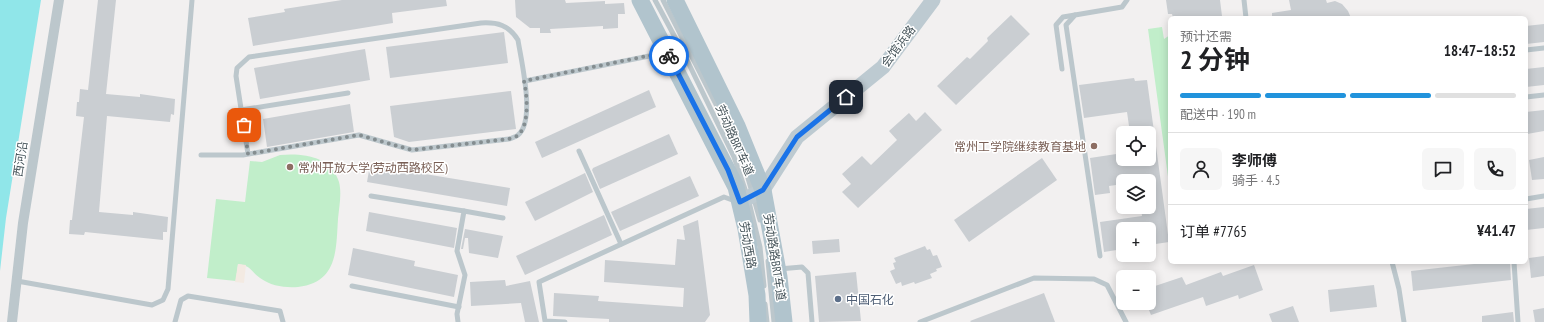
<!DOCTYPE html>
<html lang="zh">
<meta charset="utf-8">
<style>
:root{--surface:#fff;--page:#f6f6f6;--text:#202124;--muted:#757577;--line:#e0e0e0;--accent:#2193dc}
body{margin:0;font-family:"PT Sans Narrow","Noto Sans SC",sans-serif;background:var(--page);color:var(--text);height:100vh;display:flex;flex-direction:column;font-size:15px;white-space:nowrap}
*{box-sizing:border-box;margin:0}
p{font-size:13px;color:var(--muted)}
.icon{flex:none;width:22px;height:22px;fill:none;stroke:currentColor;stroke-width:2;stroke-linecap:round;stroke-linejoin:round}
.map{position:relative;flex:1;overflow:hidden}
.panel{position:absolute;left:1168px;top:16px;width:360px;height:248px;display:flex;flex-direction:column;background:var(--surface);border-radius:6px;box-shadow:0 2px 10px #0003}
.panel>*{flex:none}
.fabs{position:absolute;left:1116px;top:126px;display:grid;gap:8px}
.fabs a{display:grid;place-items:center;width:40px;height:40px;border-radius:6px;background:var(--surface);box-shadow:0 2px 10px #0003;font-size:20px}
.pin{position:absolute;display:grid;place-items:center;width:34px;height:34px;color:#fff;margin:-17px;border-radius:8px;box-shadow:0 2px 6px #0006}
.courier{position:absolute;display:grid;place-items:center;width:40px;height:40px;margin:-20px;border:3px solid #1a73e8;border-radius:50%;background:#fff;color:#222;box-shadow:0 1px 5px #0007}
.headline em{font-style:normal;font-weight:700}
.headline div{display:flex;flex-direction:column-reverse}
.headline{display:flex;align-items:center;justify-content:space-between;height:68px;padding:0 12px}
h1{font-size:26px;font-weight:700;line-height:30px}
.bar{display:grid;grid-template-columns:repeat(4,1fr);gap:6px 4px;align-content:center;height:48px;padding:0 12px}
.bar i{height:5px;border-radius:3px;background:var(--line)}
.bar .on{background:var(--accent)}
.bar p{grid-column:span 4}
.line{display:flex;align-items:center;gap:10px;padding:0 12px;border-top:1px solid var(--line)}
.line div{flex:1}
.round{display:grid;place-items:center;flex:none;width:42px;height:42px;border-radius:6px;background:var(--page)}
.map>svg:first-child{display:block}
.green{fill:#c1eeca}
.sand{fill:#f3eae2}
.water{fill:#90e6e9}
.building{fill:#caced2}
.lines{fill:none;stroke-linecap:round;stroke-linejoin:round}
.lane{stroke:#bcc7cc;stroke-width:5}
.street{stroke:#bcc7cc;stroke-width:10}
.secondary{stroke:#bdcad1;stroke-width:15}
.primary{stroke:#b1c4cd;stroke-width:17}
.done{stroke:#848d90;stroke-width:4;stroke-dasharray:0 7.2}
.route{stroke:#1a73e8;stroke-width:5}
.education-dot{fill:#8d6e63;stroke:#fff;stroke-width:1.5}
.service-dot{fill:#5c6f8a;stroke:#fff;stroke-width:1.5}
.labels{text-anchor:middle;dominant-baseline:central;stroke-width:3;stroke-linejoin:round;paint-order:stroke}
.street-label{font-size:12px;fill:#49575d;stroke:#fff}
.education-label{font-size:12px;fill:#785e54;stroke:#fff;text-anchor:end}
.service-label{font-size:12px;fill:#4e5e75;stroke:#fff;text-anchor:start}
</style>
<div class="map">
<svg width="1544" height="322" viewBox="0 0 1544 322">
<rect width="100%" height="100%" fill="#f2f0f0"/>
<g class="green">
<path d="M1162 27 1164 39 1170 35 1169 184 1148 29Z"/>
<path d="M280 155C303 153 331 156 339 182 342 194 339 207 338 219 336 250 338 282 298 287 285 288 271 286 260 278 250 271 252 266 238 264L236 281 207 278 216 199 245 202 250 161 262 162Z"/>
</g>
<path class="sand" d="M238 264 246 265 244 283 235 282Z"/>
<path class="water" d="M0 0H41L6 218 0 271Z"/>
<g class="building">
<path d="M98 0H116L106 94 140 97V94L175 99 174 115 171 114 170 122 107 116 99 212 133 215V212L168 217 167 232H163V240L85 232 84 235 69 234 70 220H72L84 117 76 116 77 102H79L80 89 88 90Z"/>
<path d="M342 0H446L447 6 392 13 393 23 253 46 248 18 285 12 284 9Z"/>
<path d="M515 0H565L566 3 605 1V4L624 3 625 14H618V28L603 29V26L550 29 551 33H540V28H530L516 17Z"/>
<path d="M1166 0H1220L1222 16 1173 18 1172 14H1168Z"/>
<path d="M1289 0H1326L1327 3 1335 1 1342 4 1348 11 1351 18H1272V13L1291 10Z"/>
<path d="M1011 15 1030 34 956 105 937 86 967 57 970 59 988 41 987 38Z"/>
<path d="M1544 24V42L1526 44V26Z"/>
<path d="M504 32 508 63 390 78 386 47Z"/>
<path d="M365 49 370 80 260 99 254 68Z"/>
<path d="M1544 67V85L1526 87V69Z"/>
<path d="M1134 78 1135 81 1147 80 1169 242 1149 245V229H1123V249L1104 252 1100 222 1142 216 1141 207H1149V181H1123V184L1109 186 1110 193 1095 195 1090 158 1123 153V159H1149V133H1130L1127 112 1084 118 1079 85Z"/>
<path d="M649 90 656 107 542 158 535 142Z"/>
<path d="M511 91 516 129 409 142 394 137 390 106Z"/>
<path d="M350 104 354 132 267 147 263 119Z"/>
<path d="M1544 110V131L1527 134 1526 112Z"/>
<path d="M925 112 942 130 858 208 842 192 851 184 842 174 862 156 871 165 897 140 889 131 909 113 916 121Z"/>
<path d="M669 134 678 154 600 189 592 170 593 168Z"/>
<path d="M1544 157V179L1532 180 1529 160Z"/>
<path d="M1042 158 1057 180 969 242 954 220Z"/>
<path d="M370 165 510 188 507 206 367 182Z"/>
<path d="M585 173 593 192 535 221 525 202Z"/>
<path d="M690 176 699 196 620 231 611 212Z"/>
<path d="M1544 207V228L1526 230V209Z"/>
<path d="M369 212 457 228 454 248 366 231Z"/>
<path d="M604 215 612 235 525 275 516 256Z"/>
<path d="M698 220 710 315 705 322H609V319L553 316 554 293 599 296 598 301 683 307 684 288 604 282 605 260 675 265 677 239 685 240 683 226Z"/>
<path d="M465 229 503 236 498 258 469 253 468 238H465L463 249H461Z"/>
<path d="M839 239 840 252 813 254 812 241Z"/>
<path d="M925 246 927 250 930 249 933 256 937 255 942 267 936 269 937 271 930 274 932 278 915 284 914 282 902 286 901 282 896 284 890 271 895 269 893 263 896 262 894 258Z"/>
<path d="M353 248 415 261 414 266 458 275 454 297 348 275Z"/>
<path d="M1544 256V276L1531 278 1529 258Z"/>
<path d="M1492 262H1510L1511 280 1413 291 1411 271Z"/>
<path d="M1254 265 1263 290 1239 299 1238 295 1206 306 1203 297 1151 315 1146 303H1149V288L1182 277 1186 285 1221 272 1223 276Z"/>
<path d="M856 272 861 321 819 322 815 276Z"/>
<path d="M505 280 506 286 530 281 539 322H525L521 303 471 306 470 282Z"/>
<path d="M1374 285 1377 307 1330 312 1328 290Z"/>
<path d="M1044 293 1055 322H971L970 321Z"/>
<path d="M1293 306 1299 322H1272L1269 314Z"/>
<path d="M1544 308V322H1535L1533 310Z"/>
<path d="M1513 312 1514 322H1482V316Z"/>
</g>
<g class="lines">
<g class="lane">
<path d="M655 0 684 54 734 157 748 198 760 247 764 286"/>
<path d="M663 0 724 120 739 153"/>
<path d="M1244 0 1246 18"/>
<path d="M1526 50 1544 48"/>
<path d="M1062 69 1056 25 1063 17 1075 15"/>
<path d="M525 81 664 53"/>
<path d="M1526 97 1544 95"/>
<path d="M241 110 348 93"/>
<path d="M579 151 621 244"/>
<path d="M201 155H243L359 135 412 150 509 139C512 138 516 137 518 135 536 121 521 60 518 40 509 25 497 22 481 23L249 57 237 68 236 76 248 154"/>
<path d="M744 164 760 220"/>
<path d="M371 196 464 211 457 251 465 275 457 314 458 322"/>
<path d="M1526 199 1544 196"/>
<path d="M464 211 503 218"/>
<path d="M1100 256 1066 25 1075 15 1122 7 1127 0"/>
<path d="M768 261 774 322"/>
<path d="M1392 262 1399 289 1404 322"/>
<path d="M1514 262 1518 322"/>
<path d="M779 269 802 267 808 273 812 322"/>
<path d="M17 281 152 305 163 300 168 289 192 0"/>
<path d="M352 286 459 307"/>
<path d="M765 304 767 322"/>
<path d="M175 322 181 300 188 296 280 311 283 322"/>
<path d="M565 322 545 321 539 282 724 197 735 201"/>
<path d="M920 322 1034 278 1094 279 1107 285 1126 322"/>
</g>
<path class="street" d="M12 322 23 223 59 0"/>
<path class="secondary" d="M740 202 763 190 797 137 883 67 933 0"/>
<g class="primary">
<path d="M640 0 736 187 746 229 757 295 758 322"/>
<path d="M675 0 737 126 763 190 779 277 784 322"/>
</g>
</g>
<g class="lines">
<path class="done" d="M244 125 248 154 359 135 412 150 509 139C512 138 516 137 518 135 530 125 527 94 524 81L667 52 669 56"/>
<path class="route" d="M669 56 728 170 740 202 763 190 797 137 846 97"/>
</g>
<g class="education-dot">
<circle cx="1094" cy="146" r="4"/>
<circle cx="290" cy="167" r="4"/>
</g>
<circle class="service-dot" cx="838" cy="299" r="4"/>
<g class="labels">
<g class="street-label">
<text transform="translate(898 46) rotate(-53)">会馆浜路</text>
<text transform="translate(735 140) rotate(66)">劳动路BRT车道</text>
<text transform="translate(20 159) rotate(-81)">西河沿</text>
<text transform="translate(748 245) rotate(80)">劳动西路</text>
<text transform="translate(775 257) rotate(81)">劳动路路BRT车道</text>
</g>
<g class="education-label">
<text x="1086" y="146">常州工学院继续教育基地</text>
<text x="298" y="167" text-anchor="start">常州开放大学(劳动西路校区)</text>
</g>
<g class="service-label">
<text x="846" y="299">中国石化</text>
</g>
</g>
</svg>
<div class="fabs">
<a><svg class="icon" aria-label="locate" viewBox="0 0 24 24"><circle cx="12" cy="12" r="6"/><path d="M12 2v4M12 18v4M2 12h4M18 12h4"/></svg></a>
<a><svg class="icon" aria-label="layers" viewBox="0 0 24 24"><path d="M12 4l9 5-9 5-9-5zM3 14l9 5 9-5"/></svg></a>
<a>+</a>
<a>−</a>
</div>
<div class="pin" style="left:244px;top:125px;background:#ea580c"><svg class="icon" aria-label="bag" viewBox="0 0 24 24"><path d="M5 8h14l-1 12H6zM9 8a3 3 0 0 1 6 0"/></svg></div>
<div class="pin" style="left:846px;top:97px;background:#1f2937"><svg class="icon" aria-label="home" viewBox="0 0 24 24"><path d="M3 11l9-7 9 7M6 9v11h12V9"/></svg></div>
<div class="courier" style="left:669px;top:56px"><svg class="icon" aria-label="bike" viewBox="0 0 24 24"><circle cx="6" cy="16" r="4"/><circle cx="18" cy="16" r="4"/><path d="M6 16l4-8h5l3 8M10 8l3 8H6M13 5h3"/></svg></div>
<section class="panel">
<div class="headline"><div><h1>2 分钟</h1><p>预计还需</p></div><em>18:47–18:52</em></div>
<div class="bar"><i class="on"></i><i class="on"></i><i class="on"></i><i></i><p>配送中 · 190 m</p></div>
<div class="line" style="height:72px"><a class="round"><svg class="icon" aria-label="person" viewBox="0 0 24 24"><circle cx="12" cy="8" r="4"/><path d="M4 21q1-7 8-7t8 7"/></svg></a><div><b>李师傅</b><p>骑手 · 4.5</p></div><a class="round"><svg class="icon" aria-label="chat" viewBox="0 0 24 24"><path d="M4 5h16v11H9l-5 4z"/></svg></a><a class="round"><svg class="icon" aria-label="phone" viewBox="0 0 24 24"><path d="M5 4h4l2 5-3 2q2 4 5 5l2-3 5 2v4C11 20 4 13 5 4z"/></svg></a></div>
<div class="line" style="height:52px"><div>订单 #7765</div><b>¥41.47</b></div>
</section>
</div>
